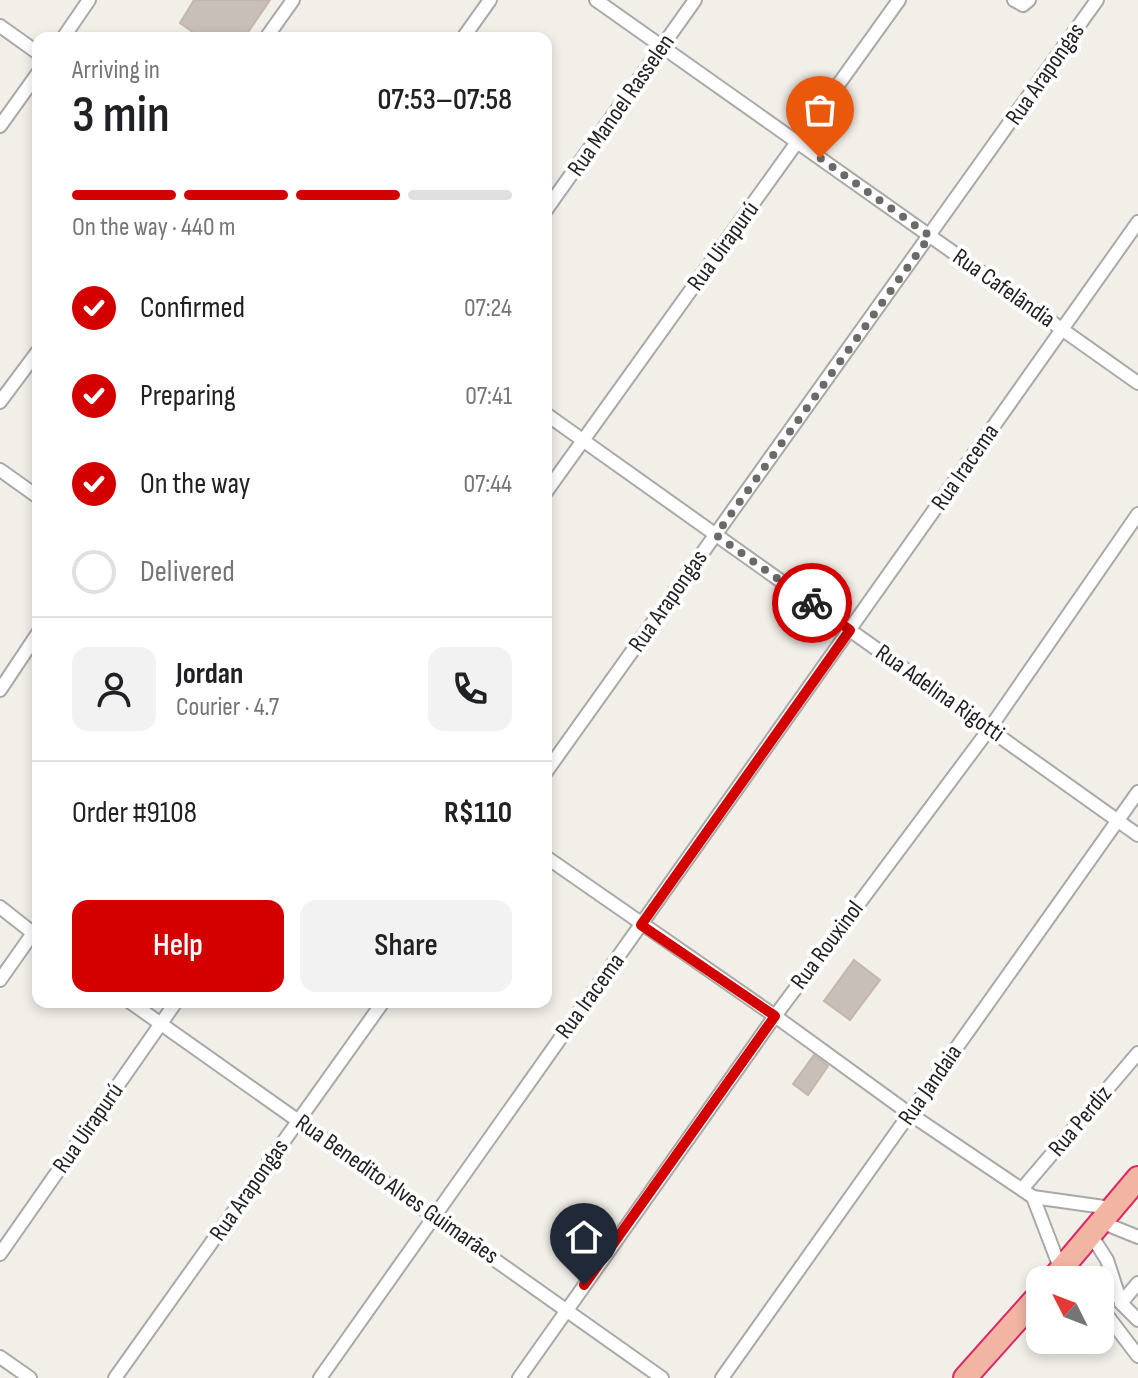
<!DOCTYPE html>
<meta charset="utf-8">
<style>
:root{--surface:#fff;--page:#f2f2f2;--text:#202124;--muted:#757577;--line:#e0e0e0;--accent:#d40000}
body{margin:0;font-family:"Sofia Sans Condensed",sans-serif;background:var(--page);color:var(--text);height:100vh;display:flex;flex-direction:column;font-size:30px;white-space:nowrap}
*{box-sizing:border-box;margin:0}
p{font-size:26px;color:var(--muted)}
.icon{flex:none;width:44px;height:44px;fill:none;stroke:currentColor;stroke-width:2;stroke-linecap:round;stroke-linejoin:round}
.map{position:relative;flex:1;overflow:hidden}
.side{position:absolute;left:32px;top:32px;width:520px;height:976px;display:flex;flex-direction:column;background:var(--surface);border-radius:16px;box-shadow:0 4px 12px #0003}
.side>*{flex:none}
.needle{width:52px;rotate:312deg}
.buttons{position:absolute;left:1026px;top:1266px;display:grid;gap:16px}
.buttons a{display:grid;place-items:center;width:88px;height:88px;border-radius:16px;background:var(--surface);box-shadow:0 4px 12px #0003;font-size:40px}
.pin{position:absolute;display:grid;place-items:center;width:68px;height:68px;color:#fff;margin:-82px -34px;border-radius:50% 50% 50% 0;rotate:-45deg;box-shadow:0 0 8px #0007}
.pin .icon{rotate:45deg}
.courier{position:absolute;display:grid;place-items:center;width:80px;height:80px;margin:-40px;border:6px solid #d40000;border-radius:50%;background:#fff;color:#222;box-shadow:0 2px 10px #0007}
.headline em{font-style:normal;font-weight:600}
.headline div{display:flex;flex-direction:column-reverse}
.headline{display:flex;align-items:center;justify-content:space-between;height:136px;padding:0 40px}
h1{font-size:52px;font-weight:600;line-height:60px}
.bar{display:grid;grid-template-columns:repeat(4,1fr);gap:12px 8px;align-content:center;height:96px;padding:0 40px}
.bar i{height:10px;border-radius:6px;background:var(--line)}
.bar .active{background:var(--accent)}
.bar p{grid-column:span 4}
.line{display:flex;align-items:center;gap:20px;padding:0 40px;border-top:2px solid var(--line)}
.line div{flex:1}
.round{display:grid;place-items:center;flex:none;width:84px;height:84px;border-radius:16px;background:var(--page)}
ol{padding:0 40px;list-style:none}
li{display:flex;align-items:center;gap:24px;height:88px}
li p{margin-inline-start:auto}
li .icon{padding:8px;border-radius:50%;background:var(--accent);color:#fff;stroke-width:4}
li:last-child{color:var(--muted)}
li i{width:44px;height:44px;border:4px solid var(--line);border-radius:50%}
.cta{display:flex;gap:16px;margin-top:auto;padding:16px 40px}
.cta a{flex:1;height:92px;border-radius:16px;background:var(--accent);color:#fff;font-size:32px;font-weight:600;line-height:92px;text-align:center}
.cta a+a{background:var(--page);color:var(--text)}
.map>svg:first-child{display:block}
.building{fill:#c7bfb8;stroke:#c4b6ab;stroke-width:2}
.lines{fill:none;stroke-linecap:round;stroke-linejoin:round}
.minor-casing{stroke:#a9a9a9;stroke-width:16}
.trunk-casing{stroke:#dc2a67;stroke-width:26}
.minor{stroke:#fff;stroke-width:12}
.trunk{stroke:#f2b4a3;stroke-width:22}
.done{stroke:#6b6a68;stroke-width:8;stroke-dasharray:0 14.4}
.route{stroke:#d40000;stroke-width:10}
.labels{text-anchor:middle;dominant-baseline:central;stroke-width:8;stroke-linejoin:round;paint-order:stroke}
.street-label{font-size:24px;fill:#222;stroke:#fff}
</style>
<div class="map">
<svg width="1138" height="1378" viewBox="0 0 1138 1378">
<rect width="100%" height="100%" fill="#f2efe9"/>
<g class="building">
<path d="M194 0H270L244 38H201L180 23Z"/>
<path d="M854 960 880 980 850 1020 824 1001Z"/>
<path d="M814 1055 828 1066 808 1095 793 1084Z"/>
</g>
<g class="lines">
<defs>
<g id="minor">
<path d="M596 0 1138 383"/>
<path d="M1014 0 1023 5 1029 0"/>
<path d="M0 26 38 53"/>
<path d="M63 38 89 0"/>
<path d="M266 38 293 0"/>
<path d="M463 38 490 0"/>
<path d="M0 126 38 73"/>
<path d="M546 210 695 0"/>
<path d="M0 402 38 351"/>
<path d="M546 414 1138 835"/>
<path d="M0 470 38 497"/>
<path d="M546 492 899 0"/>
<path d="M0 690 38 633"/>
<path d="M546 772 1097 0"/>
<path d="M546 857 775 1016 910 1114 1033 1197 1061 1270 1072 1280"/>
<path d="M0 907 38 937"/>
<path d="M0 980 38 926"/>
<path d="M130 1002 662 1378"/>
<path d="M1022 1189 1138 1053"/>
<path d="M1033 1197 1111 1208"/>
<path d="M1101 1222 1138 1237"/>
<path d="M1091 1235 1107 1260 1121 1303 1138 1320"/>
<path d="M0 1254 176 1002"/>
<path d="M1121 1303 1138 1283"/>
<path d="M1100 1306 1138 1356"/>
<path d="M0 1357 30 1378"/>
<path d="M115 1378 383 1002"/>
<path d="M320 1378 1138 222"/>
<path d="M519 1378 775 1016 990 728 1138 514"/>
<path d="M722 1378 1138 792"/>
</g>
<g id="trunk">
<path d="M1052 1280 1138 1178"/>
<path d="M965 1378 1040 1294"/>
</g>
</defs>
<use href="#minor" class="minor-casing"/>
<use href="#trunk" class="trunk-casing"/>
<use href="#minor" class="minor"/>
<use href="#trunk" class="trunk"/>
</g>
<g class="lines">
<path class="done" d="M812 603 716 535 930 236 820 158"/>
<path class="route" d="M584 1285 775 1016 641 925 850 630 812 603"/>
</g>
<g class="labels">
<g class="street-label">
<text transform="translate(1045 74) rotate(-55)">Rua Arapongas</text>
<text transform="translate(621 105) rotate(-55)">Rua Manoel Rasselen</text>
<text transform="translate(723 246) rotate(-54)">Rua Uirapurú</text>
<text transform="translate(1004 288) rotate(35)">Rua Cafelândia</text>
<text transform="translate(965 467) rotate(-55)">Rua Iracema</text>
<text transform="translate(668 601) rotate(-55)">Rua Arapongas</text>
<text transform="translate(940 693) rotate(35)">Rua Adelina Rigotti</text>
<text transform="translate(827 945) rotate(-53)">Rua Rouxinol</text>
<text transform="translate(590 996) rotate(-54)">Rua Iracema</text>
<text transform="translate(930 1085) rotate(-55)">Rua Jandaia</text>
<text transform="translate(1080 1121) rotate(-50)">Rua Perdiz</text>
<text transform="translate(88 1128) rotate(-55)">Rua Uirapurú</text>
<text transform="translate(397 1189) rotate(35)">Rua Benedito Alves Guimarães</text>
<text transform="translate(249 1190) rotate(-55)">Rua Arapongas</text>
</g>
</g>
</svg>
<div class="buttons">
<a><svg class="needle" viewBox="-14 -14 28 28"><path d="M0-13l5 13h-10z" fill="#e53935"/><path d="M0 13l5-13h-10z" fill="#757577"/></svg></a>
</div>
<div class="pin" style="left:820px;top:158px;background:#ea580c"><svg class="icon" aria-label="bag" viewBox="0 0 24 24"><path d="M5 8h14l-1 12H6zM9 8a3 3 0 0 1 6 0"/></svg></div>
<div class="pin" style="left:584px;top:1285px;background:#1f2937"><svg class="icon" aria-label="home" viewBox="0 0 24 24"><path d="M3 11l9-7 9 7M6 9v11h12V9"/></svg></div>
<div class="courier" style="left:812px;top:603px"><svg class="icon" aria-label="bike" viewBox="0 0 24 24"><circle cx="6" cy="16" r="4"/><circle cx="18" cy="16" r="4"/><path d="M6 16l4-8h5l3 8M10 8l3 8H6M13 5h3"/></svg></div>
<section class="side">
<div class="headline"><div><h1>3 min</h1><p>Arriving in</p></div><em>07:53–07:58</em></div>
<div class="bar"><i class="active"></i><i class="active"></i><i class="active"></i><i></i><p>On the way · 440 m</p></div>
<ol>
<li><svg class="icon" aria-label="check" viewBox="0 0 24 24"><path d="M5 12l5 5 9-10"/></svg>Confirmed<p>07:24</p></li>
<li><svg class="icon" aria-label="check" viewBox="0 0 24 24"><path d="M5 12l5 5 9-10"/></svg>Preparing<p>07:41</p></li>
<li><svg class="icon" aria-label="check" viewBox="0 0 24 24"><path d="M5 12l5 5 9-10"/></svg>On the way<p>07:44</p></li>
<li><i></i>Delivered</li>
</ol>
<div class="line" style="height:144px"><a class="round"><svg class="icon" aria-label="person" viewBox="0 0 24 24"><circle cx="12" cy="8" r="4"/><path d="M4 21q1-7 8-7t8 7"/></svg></a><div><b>Jordan</b><p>Courier · 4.7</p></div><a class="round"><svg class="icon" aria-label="phone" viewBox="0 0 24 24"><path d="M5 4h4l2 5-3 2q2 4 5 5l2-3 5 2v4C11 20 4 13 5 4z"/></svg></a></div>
<div class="line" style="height:104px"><div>Order #9108</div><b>R$110</b></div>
<div class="cta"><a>Help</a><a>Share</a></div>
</section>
</div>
